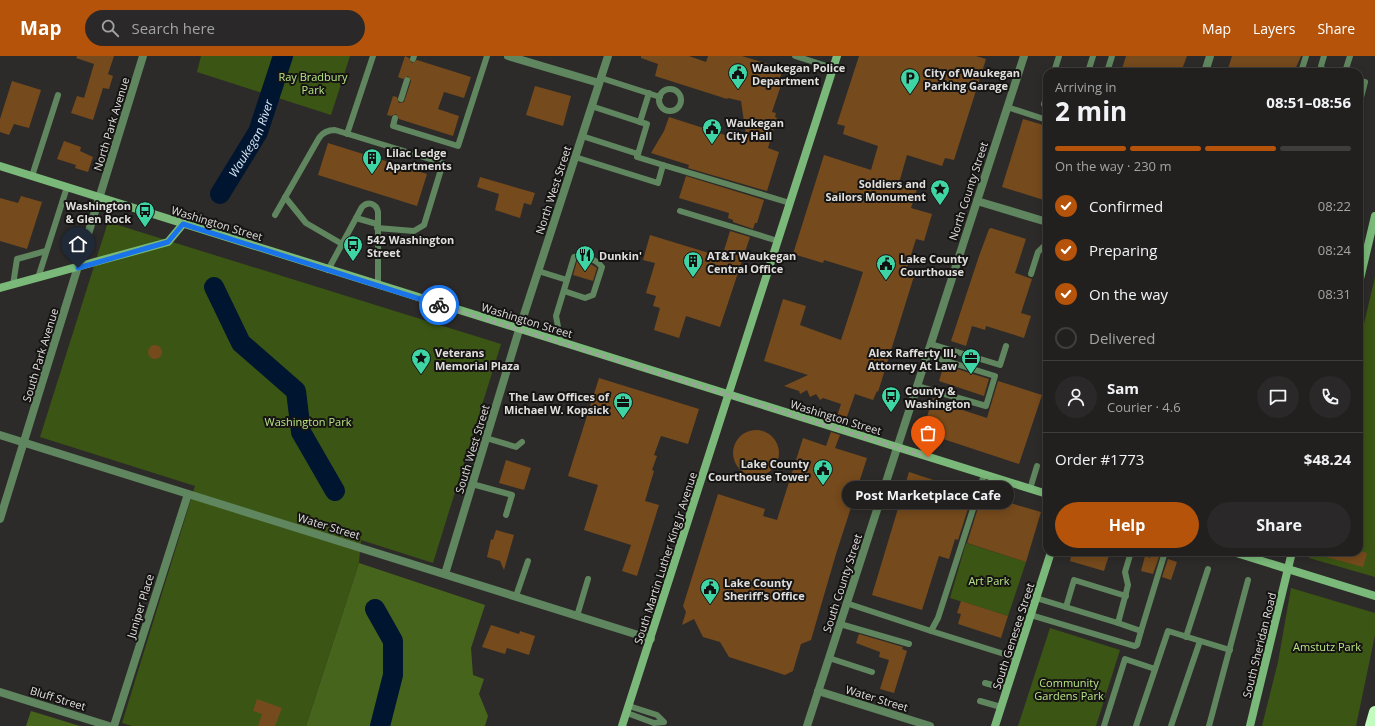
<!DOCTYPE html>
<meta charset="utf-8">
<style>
:root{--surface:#22201f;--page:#2a2828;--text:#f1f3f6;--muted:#a2a3a4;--line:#3f3e3d;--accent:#b45309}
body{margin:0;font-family:"Open Sans",sans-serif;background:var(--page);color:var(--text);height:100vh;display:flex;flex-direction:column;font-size:15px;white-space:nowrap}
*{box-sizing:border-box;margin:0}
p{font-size:13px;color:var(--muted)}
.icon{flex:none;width:22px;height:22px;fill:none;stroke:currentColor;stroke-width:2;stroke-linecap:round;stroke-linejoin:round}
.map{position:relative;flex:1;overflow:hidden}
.sheet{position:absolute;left:1043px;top:12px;width:320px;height:488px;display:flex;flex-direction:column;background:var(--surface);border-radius:12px;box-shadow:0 2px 10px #0003,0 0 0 1px var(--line)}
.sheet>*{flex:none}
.pin{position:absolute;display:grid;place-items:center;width:34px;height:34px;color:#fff;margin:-41px -17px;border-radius:50% 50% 50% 0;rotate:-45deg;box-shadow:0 0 4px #0007}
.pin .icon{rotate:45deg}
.courier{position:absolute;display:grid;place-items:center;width:40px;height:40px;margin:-20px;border:3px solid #1a73e8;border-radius:50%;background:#fff;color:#222;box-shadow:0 1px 5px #0007}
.bubble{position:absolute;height:28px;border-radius:14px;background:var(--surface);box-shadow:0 2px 10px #0003,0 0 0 1px var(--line);font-size:13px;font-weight:700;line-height:28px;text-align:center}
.head em{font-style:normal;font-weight:700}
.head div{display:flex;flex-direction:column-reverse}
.head{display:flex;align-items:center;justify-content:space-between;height:68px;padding:0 12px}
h1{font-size:26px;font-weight:700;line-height:30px}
.bar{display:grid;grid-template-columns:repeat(4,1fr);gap:6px 4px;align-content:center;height:48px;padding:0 12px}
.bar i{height:5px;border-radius:3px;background:var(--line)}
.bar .current{background:var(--accent)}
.bar p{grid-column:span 4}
.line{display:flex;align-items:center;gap:10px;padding:0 12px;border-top:1px solid var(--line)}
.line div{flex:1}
.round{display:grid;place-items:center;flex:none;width:42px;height:42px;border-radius:21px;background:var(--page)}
ol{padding:0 12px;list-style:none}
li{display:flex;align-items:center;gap:12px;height:44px}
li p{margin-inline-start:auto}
li .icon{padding:4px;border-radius:50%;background:var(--accent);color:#fff;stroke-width:4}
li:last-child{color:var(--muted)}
li i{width:22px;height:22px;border:2px solid var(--line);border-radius:50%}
.action{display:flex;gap:8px;margin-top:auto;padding:8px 12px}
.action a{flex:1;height:46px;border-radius:24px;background:var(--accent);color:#fff;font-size:16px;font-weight:700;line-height:46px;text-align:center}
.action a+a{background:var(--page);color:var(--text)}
header{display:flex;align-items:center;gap:24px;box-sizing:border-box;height:56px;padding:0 20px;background:var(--accent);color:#fff}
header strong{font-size:19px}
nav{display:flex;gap:22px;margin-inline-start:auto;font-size:14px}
.search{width:280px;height:36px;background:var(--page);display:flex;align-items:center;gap:10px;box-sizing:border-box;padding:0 14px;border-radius:22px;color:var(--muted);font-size:15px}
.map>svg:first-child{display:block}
.green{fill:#3b5514}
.forest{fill:#46641c}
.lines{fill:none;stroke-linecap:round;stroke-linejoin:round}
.river{stroke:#001630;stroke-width:20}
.building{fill:#754a1c}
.lane{stroke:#5f865e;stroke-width:6}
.street{stroke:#5f865e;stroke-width:8}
.secondary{stroke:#7ab979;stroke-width:8}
.highway{stroke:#c1fbbf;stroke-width:12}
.done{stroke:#a1a09e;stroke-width:4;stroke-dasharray:0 7.2}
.route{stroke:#1a73e8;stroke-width:5}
.labels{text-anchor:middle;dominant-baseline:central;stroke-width:4;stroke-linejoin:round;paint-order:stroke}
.poi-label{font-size:11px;font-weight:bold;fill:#e0dfdd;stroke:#151413;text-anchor:start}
.park-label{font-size:11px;fill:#b8e583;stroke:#151413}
.street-label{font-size:11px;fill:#e0dfdd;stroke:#151413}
.water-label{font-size:12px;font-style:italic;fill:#d7e6f6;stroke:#151413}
</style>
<header>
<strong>Map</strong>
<div class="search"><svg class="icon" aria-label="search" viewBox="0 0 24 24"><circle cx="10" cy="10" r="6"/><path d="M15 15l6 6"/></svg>Search here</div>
<nav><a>Map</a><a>Layers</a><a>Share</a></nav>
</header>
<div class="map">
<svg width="1375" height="670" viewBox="0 0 1375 670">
<rect width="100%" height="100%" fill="#2d2b29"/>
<g class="green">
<path d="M201 0H350L331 59 197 16Z"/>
<path d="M108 166 501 288 433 507 361 484 359 507 306 670H132L122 667 195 430 40 381Z"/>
<path d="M1375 221V521L1309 502 1310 496H1359V289Z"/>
<path d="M966 487 1026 506 1008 560 950 542Z"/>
<path d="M1291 532 1375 557V579L1356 670H1262L1278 606Z"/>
<path d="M1050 572 1120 594 1096 670H1018Z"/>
</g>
<g class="forest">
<path d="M359 507 485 549 471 592 473 619 484 623 479 638 488 660 485 670H306Z"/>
<path d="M31 655 80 670H26Z"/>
</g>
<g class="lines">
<g class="river">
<path id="s1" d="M220 138 258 76 283 0"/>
<path d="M214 231 241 287 296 335 301 376 335 435"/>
<path d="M375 553 393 585V619L380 670"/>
</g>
</g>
<g class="building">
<path d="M77 0H114L108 18 113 20 109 33 103 32 93 64 71 57 77 40 84 42 94 8 76 2Z"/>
<path d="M405 0 409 2 412 7 417 4 471 21 464 42 444 36 438 53 459 60 453 80 399 63 396 58 391 60 387 59 393 40 397 41 399 47 404 46 411 25 408 20 403 23 398 21Z"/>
<path d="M641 0H689L706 6 708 0H742L771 9 770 12 782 16 779 25 782 26 772 56 776 57 775 61 777 62 768 92 779 96 767 135 688 112 689 109 651 97 664 75 669 61 747 86 741 45 728 42 727 43 655 20 658 8 641 2Z"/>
<path d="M859 0H976L986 3 954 104 945 102 942 110 907 99 899 127 917 133 911 152 932 158 924 185 916 183 906 215 915 217 878 336 877 335 873 344 855 338 844 369 835 366 841 348 823 342 820 344 816 338 810 341 807 334 800 338 799 335 784 330 808 319 764 305 783 243 806 250 800 269 841 284 863 216 824 204 823 207 793 198 824 99 871 114 878 90 843 78 845 70 837 68Z"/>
<path d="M1126 0H1187L1181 16H1121Z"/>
<path d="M1232 0H1301L1294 16H1227Z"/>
<path d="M12 25 41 34 29 72 14 68 9 79 0 76V63Z"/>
<path d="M535 30 571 40 563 70 526 59Z"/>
<path d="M1023 63 1047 70V145L1002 131Z"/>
<path d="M64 85 81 91 80 95 93 101 88 116 75 112 76 109 57 103Z"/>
<path d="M328 87 427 118 417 150 318 119Z"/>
<path d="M686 120 764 144 757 167H755L753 173 733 166V164L728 162 729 157 679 142Z"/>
<path d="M480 121 535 137 531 149 524 147 520 162 495 154 499 138 477 131Z"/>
<path d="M21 140 42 146 27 193 0 185V142L18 147Z"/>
<path d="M991 172 1026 183 1015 217 1032 223 1021 257 1031 260 1024 282 986 270 985 274 972 270 966 290 951 285 979 200 989 173Z"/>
<path d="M730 175 750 181 720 271 686 260 679 282 654 274 660 252 653 250 656 240 646 237 655 207 643 204 650 179 722 201Z"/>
<path d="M577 205 589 207 597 212 593 225 573 219Z"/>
<circle cx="155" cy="296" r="7"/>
<path d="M944 309 989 323 984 340 939 325Z"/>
<path d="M599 322 699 353 688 388 661 380 654 399 657 400 652 414 654 415 645 445 659 449 637 520 622 515 631 489 584 474 598 429 568 420Z"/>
<path d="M998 325 1042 339 1019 408 922 376 933 342 945 345 944 348 987 362Z"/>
<circle cx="756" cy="397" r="23"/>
<path d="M831 376 840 379 835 392 867 402 836 498 811 584 801 588 793 615 785 619 729 601 720 586 703 581 694 563 682 569 686 556 683 550 718 438 765 453 763 460 777 464 803 382 826 390Z"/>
<path d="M506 404 531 412 524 434 499 427Z"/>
<path d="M909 416 973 437 958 484 955 483 949 503 939 500 922 554 872 539Z"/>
<path d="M982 439 1041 456 1026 506 967 487Z"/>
<path d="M496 474 514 479 504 514 500 505 487 501 491 483 493 484Z"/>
<path d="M1072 496H1110L1104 515 1070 505Z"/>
<path d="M1319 496H1365L1367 498 1363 511 1319 499Z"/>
<path d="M1151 498 1159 501 1153 518 1141 515 1145 500 1150 502Z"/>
<path d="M1168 503 1177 506 1171 524 1162 521Z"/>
<path d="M961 545 1008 560 1001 582 958 568 961 558 957 557Z"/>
<path d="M491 569 519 578 520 575 535 580 529 599 507 592 505 598 482 591Z"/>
<path d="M859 578 903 591 902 593 907 595 894 637 880 633 889 604 879 601 880 596 856 587Z"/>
<path d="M257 643 282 652 275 670H258L262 658 253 655Z"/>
</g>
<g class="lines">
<g class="lane">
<path d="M795 0 833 12"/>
<path d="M413 3 414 0"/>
<path d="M1054 16 1059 0"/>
<path d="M1088 16 1093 0"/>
<path d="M1107 16 1112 0"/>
<path d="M1301 16 1306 0"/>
<path d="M1324 16 1321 10 1324 0"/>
<path d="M1345 16 1350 0"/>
<path d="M601 22 660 41"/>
<path d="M1359 25 1365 26 1359 49"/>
<circle cx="670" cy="44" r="11"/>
<path d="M1047 38 1044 48 1047 49"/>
<path d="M401 43 407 24"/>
<path d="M591 50 640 66"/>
<path d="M1007 51 1047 64"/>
<path d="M395 62 393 70 458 90 487 0"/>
<path d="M347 78 373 0"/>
<path d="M582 80 638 98 647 68 640 66 649 37"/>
<path d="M575 101 658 127 663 109 637 101 638 98"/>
<path d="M663 109 790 147"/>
<path d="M32 120 58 39"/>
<path d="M285 141 306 167 342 188"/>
<path d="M680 155 778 185"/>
<path d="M275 159 319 82C323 76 328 74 335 74L443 107 424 169 414 175 377 172"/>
<path d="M356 162 377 168"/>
<path d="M328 214 362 151C368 145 376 147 378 156V229"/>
<path d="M538 215 567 224 556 260 561 287"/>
<path d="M1031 218 1038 196 1047 187"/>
<path d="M38 222 67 131"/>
<path d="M13 229 17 203 46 195"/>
<path d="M564 235 585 242 593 239 602 211C596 203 584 199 574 201L567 224"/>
<path d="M931 288 1000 309 1006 290"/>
<path d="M917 330 986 350 995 320 927 299"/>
<path d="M486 382 516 391 522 386"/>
<path d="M472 428 512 439 506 459"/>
<path d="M1030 433 1037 410"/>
<path d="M516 540 528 505"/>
<path d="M1036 542 1118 567 1126 537 1128 529 1125 516 1131 496"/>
<path d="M846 547 931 575 938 562 984 419"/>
<path d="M1066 551 1074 524 1126 540"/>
<path d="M1031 559 1135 590 1137 589 1141 575"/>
<path d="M577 560 588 523"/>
<path d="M1118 567 1141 575 1165 496"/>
<path d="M840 568 909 588"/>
<path d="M931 575 1017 602"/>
<path d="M1186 581 1208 513"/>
<path d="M829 602 872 616"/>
<path d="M985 627 1007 633"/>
<path d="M980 645 1001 651"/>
<path d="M627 657 654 667 664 666 657 659 629 650"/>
<path d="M1104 670 1125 603 1155 613"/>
<path d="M1136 670 1168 575 1230 594"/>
<path d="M1171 670 1200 585"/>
<path d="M1209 670 1248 524"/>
</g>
<g class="street">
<path d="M508 0 599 27"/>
<path d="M1205 16 1210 0"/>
<path d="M977 145 1047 166"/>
<path d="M0 379 651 583"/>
<path d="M0 463 143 0"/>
<path d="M445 518 519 274 608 0"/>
<path d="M818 635 930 670"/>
<path d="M0 636 109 670"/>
<path d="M114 670 188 438"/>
<path d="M807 670 1024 0"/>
</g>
<g class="secondary">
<path d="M0 110 1047 438"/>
<path d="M1359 227 1375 160"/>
<path d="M0 232 168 186 183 168"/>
<path d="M1233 496 1375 540"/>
<path d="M622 670 837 0"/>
<path d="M995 670 1051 496"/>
<path d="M1250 670 1292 496"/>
</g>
<path class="highway" d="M1371 670 1375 656"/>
</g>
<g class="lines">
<path class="done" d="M439 249 928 401"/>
<path class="route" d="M78 212 168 186 183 168 439 249"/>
</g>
<defs>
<symbol id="civic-pin" viewBox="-11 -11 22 30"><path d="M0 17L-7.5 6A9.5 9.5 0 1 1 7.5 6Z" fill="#3ed4a3" stroke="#151413"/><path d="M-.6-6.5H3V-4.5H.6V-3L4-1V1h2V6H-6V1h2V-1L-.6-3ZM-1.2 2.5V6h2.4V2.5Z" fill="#111"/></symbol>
<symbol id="parking-pin" viewBox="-11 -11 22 30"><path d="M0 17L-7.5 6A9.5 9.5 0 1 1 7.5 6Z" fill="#3ed4a3" stroke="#151413"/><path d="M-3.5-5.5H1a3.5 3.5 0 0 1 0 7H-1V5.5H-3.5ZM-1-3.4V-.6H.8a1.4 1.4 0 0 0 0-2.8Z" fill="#111"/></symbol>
<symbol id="building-pin" viewBox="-11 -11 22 30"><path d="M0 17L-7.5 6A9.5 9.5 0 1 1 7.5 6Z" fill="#3ed4a3" stroke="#151413"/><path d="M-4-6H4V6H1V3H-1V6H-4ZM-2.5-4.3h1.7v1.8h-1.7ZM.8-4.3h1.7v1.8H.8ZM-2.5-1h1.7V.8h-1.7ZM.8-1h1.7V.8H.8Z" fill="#111"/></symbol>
<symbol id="sight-pin" viewBox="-11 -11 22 30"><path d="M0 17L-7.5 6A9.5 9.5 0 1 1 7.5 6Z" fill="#3ed4a3" stroke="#151413"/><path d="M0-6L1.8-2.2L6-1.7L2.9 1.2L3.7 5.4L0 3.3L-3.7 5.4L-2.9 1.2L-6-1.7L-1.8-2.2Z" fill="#111"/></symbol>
<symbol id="bus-pin" viewBox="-11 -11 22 30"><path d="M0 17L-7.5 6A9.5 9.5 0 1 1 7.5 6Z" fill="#3ed4a3" stroke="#151413"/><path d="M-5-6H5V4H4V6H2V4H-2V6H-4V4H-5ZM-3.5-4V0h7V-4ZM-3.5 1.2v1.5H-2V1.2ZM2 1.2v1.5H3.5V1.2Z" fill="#111"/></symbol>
<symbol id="restaurant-pin" viewBox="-11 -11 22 30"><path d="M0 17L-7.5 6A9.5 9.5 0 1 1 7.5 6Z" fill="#3ed4a3" stroke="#151413"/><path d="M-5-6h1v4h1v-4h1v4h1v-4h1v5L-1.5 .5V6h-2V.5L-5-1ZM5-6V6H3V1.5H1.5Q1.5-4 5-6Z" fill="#111"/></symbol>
<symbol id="office-pin" viewBox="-11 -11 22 30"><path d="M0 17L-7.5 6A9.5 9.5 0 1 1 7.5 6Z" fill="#3ed4a3" stroke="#151413"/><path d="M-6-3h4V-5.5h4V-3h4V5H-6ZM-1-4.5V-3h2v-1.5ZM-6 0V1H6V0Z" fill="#111"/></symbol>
</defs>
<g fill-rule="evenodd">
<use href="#civic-pin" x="727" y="6" width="22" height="30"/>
<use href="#parking-pin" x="899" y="11" width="22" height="30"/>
<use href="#civic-pin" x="701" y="61" width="22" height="30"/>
<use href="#building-pin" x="361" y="91" width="22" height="30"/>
<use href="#sight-pin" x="929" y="122" width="22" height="30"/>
<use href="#bus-pin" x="134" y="144" width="22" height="30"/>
<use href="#bus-pin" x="342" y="178" width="22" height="30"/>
<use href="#restaurant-pin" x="574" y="188" width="22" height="30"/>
<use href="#building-pin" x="682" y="194" width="22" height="30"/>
<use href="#civic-pin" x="875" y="197" width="22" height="30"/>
<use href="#sight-pin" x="410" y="291" width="22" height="30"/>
<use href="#office-pin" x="960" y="291" width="22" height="30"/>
<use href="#bus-pin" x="880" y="329" width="22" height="30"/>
<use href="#office-pin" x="612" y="335" width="22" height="30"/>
<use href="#civic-pin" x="812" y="402" width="22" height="30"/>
<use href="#civic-pin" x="699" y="521" width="22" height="30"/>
</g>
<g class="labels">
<g class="poi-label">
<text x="752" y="11">Waukegan Police<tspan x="752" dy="13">Department</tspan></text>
<text x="924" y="16">City of Waukegan<tspan x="924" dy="13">Parking Garage</tspan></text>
<text x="726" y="66">Waukegan<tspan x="726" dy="13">City Hall</tspan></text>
<text x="386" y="96">Lilac Ledge<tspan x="386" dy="13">Apartments</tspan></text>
<text x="926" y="127" text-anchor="end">Soldiers and<tspan x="926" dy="13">Sailors Monument</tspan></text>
<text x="131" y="149" text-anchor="end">Washington<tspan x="131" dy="13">&amp; Glen Rock</tspan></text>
<text x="367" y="183">542 Washington<tspan x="367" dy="13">Street</tspan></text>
<text x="599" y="199">Dunkin'</text>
<text x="707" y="199">AT&amp;T Waukegan<tspan x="707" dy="13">Central Office</tspan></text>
<text x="900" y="202">Lake County<tspan x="900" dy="13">Courthouse</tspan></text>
<text x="435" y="296">Veterans<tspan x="435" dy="13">Memorial Plaza</tspan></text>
<text x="957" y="296" text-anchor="end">Alex Rafferty III,<tspan x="957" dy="13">Attorney At Law</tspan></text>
<text x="905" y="334">County &amp;<tspan x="905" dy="13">Washington</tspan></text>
<text x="609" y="340" text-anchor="end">The Law Offices of<tspan x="609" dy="13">Michael W. Kopsick</tspan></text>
<text x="809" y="407" text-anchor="end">Lake County<tspan x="809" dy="13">Courthouse Tower</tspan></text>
<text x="724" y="526">Lake County<tspan x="724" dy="13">Sheriff's Office</tspan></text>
</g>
<g class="park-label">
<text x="313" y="20">Ray Bradbury<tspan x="313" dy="13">Park</tspan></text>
<text x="308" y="365">Washington Park</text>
<text x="989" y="524">Art Park</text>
<text x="1327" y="590">Amstutz Park</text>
<text x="1069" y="626">Community<tspan x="1069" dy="13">Gardens Park</tspan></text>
</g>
<g class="street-label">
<text transform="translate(111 68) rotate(-73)">North Park Avenue</text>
<text transform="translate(553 134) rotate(-72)">North West Street</text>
<text transform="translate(968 135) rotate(-72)">North County Street</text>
<text transform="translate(217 167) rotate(17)">Washington Street</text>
<text transform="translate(527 264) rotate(17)">Washington Street</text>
<text transform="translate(40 299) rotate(-73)">South Park Avenue</text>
<text transform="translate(836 361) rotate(17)">Washington Street</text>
<text transform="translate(472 393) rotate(-73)">South West Street</text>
<text transform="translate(329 470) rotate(17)">Water Street</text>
<text transform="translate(665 502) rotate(-72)">South Martin Luther King Jr Avenue</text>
<text transform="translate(842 527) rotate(-72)">South County Street</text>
<text transform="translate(140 550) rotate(-73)">Juniper Place</text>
<text transform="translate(1013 580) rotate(-72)">South Genesee Street</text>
<text transform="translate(1259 589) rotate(-76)">South Sheridan Road</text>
<text transform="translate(58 642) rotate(17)">Bluff Street</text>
<text transform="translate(877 642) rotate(17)">Water Street</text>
</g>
<g class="water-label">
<text stroke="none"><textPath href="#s1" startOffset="64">Waukegan River</textPath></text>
</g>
</g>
</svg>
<div class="pin" style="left:928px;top:401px;background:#ea580c"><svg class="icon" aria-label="bag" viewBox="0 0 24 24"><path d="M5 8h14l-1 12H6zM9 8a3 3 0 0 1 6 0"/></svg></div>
<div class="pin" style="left:78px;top:212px;background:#1f2937"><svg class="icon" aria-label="home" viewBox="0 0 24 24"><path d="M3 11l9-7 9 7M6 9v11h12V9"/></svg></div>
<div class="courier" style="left:439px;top:249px"><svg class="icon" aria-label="bike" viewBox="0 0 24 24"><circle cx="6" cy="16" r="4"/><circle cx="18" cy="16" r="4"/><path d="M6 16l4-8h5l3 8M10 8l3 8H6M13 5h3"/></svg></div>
<div class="bubble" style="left:842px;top:425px;width:172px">Post Marketplace Cafe</div>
<section class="sheet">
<div class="head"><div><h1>2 min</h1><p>Arriving in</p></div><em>08:51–08:56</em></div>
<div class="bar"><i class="current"></i><i class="current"></i><i class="current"></i><i></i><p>On the way · 230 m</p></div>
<ol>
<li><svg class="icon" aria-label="check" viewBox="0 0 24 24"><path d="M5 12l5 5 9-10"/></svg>Confirmed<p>08:22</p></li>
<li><svg class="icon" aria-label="check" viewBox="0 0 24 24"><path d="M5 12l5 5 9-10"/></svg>Preparing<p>08:24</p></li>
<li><svg class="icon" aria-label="check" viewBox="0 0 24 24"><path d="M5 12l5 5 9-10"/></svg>On the way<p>08:31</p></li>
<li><i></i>Delivered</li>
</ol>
<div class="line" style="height:72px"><a class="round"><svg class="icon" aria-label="person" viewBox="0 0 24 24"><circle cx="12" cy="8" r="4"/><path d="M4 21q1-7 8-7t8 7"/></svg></a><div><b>Sam</b><p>Courier · 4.6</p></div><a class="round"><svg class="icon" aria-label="chat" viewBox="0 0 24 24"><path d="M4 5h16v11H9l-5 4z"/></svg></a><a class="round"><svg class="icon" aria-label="phone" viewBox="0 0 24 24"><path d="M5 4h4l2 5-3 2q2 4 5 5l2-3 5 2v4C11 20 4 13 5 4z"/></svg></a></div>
<div class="line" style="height:52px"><div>Order #1773</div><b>$48.24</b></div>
<div class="action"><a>Help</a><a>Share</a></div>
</section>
</div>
